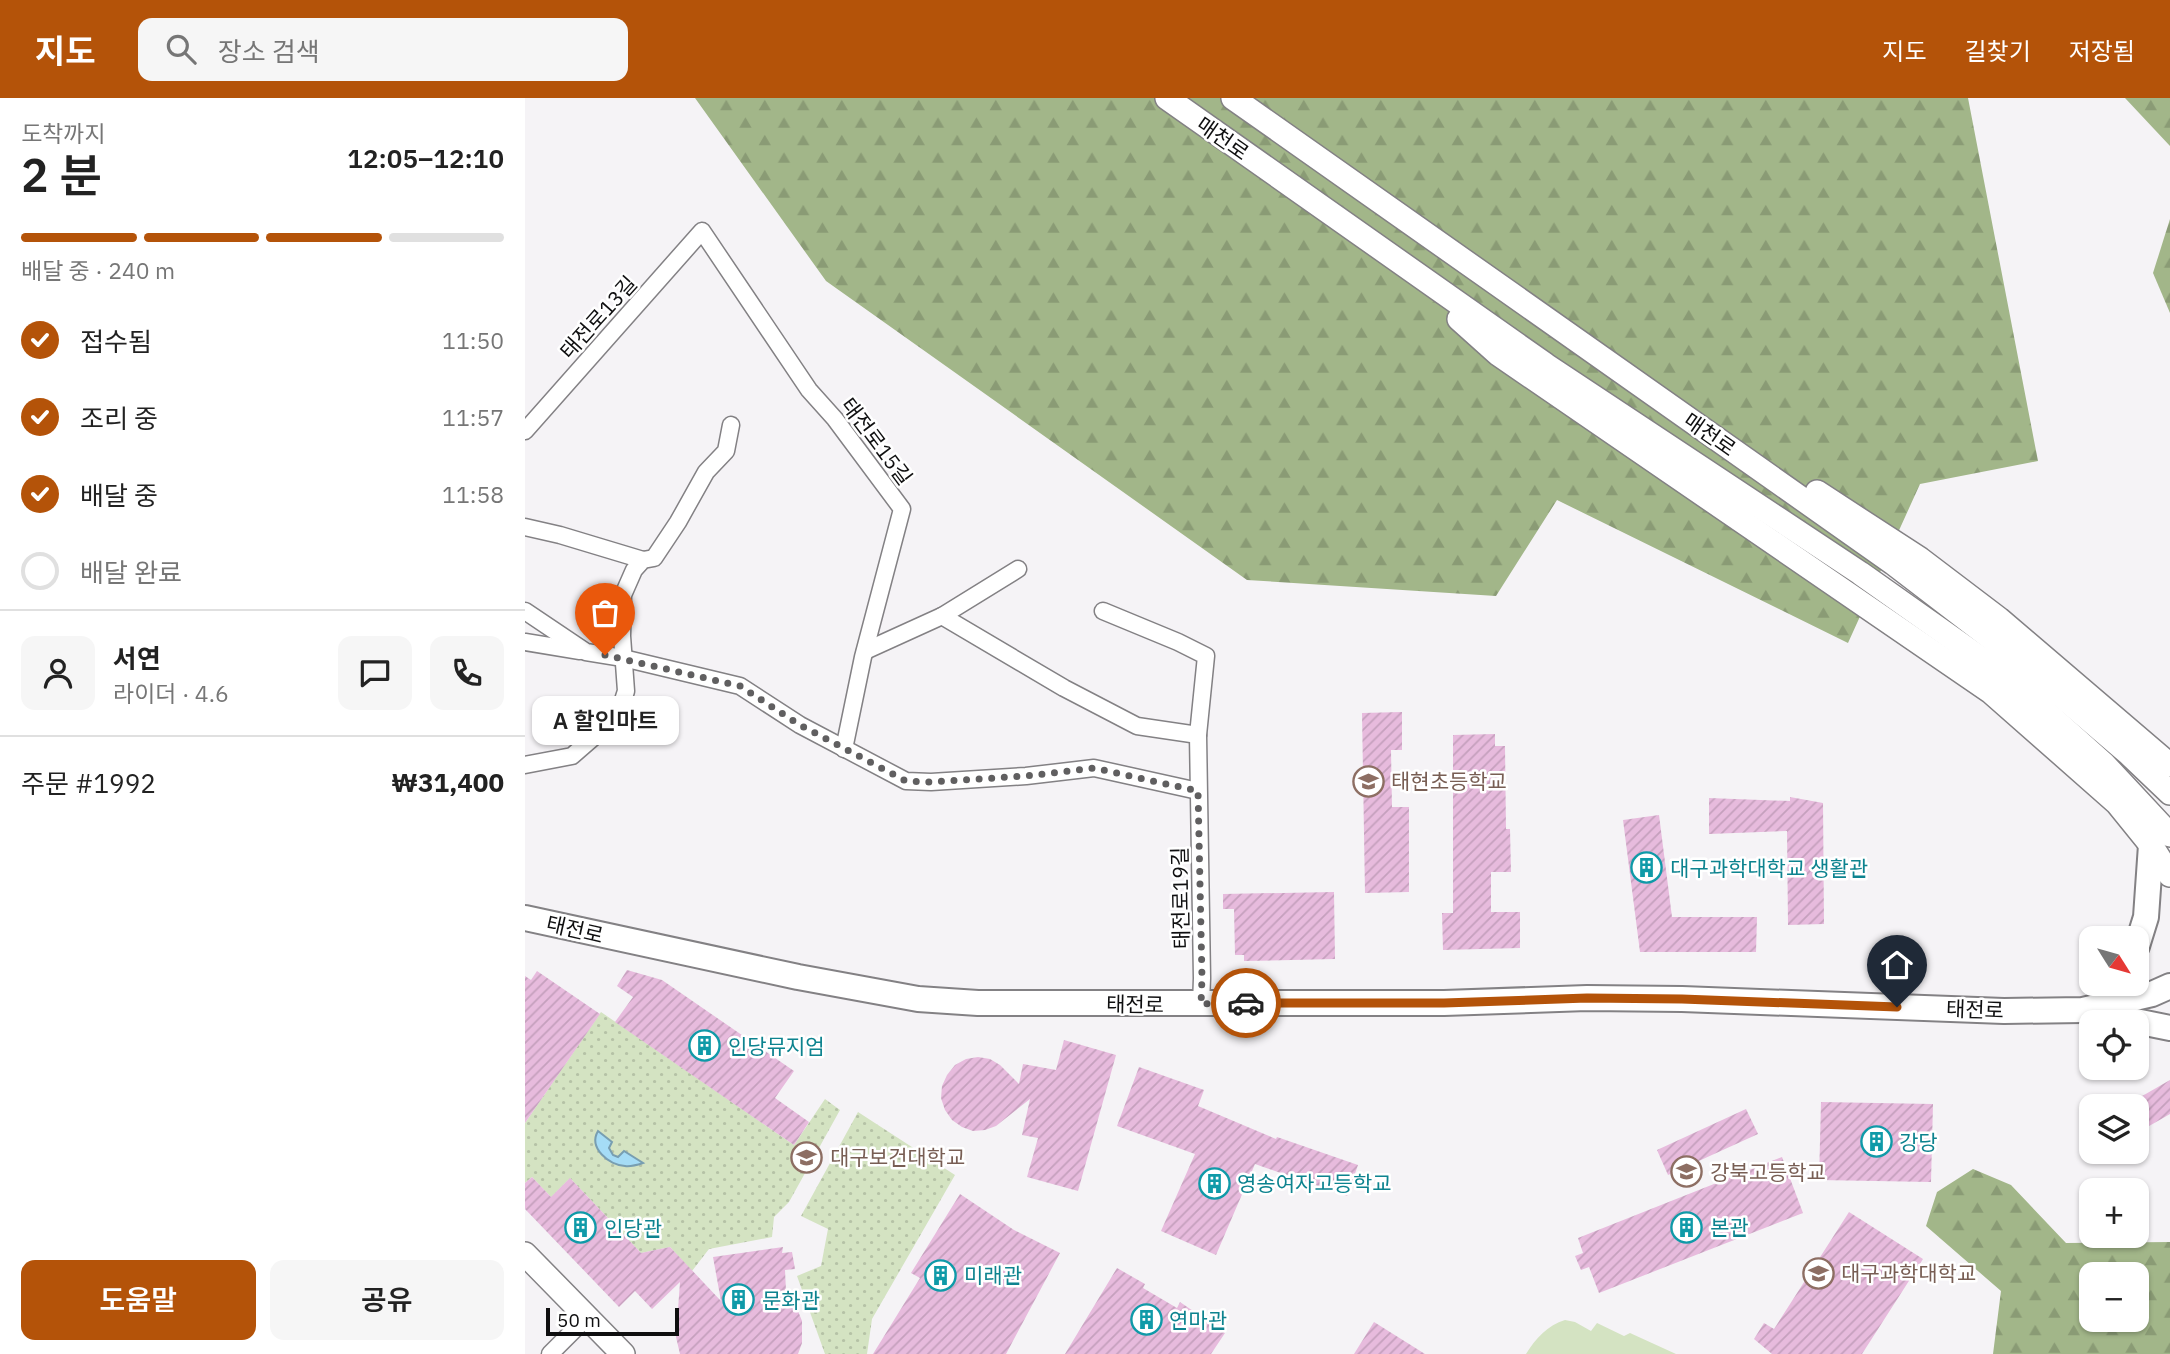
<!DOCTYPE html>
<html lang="ko">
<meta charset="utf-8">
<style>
:root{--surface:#fff;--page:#f6f6f6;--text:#222;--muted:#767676;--line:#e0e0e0;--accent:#b45309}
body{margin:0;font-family:"IBM Plex Sans","Noto Sans KR",sans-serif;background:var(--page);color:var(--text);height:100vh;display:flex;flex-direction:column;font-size:26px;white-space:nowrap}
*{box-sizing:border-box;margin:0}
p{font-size:23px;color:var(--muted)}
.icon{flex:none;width:38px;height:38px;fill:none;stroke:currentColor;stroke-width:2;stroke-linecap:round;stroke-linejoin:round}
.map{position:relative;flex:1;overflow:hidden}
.drawer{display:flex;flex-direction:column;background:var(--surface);width:525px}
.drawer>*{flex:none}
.needle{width:46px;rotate:127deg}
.tools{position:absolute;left:1554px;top:828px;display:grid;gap:14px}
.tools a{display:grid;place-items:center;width:70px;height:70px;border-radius:14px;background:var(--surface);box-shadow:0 2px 5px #0004;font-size:35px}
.scale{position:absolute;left:21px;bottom:18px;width:133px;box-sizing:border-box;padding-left:7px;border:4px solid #0f0f10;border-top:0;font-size:19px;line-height:24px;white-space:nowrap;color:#0f0f10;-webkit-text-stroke:5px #fff;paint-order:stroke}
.pin{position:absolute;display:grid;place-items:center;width:60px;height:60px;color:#fff;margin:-72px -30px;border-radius:50% 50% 50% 0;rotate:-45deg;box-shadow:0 0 7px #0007}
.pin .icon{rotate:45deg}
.courier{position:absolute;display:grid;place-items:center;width:70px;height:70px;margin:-35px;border:5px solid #b45309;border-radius:50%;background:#fff;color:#222;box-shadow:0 2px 9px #0007}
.bubble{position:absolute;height:49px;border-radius:14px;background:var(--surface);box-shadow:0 2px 5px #0004;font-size:23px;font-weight:600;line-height:49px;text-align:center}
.summary em{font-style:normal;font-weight:600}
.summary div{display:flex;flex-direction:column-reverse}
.summary{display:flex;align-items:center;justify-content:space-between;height:119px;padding:0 21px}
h1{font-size:46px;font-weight:600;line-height:52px}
.bar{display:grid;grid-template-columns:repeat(4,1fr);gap:10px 7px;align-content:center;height:84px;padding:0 21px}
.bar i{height:9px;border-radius:5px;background:var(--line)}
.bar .current{background:var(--accent)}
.bar p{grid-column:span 4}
.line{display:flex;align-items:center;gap:18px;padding:0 21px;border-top:2px solid var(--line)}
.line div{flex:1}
.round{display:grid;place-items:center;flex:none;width:74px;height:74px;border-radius:14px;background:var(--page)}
ol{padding:0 21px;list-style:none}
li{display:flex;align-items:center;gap:21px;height:77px}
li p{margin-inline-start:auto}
li .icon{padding:7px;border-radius:50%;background:var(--accent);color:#fff;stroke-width:4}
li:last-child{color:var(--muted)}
li i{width:38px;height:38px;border:4px solid var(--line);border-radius:50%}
.button{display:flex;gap:14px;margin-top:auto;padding:14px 21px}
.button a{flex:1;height:80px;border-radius:14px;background:var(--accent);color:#fff;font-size:28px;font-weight:600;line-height:80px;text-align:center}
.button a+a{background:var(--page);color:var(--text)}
header{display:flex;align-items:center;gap:42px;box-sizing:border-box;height:98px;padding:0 35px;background:var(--accent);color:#fff}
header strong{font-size:33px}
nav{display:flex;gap:38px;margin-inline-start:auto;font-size:24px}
.search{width:490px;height:63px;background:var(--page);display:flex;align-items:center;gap:18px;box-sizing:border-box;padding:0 24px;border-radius:14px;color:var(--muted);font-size:26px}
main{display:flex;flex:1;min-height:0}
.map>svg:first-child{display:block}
.grass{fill:url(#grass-dots)}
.forest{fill:url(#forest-firs);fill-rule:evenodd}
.park{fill:#d4e3c2}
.water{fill:#a5dcf6;stroke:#789eb1;stroke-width:2}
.building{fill:url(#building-hatch)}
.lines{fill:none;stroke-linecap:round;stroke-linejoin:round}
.street-casing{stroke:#838184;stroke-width:19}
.secondary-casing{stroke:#838184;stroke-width:26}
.primary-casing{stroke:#838184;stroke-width:28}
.street{stroke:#fff;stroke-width:16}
.secondary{stroke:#fff;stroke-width:23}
.primary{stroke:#fff;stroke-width:24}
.done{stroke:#605f60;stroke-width:7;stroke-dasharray:0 12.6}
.route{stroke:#b45309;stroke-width:9}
.labels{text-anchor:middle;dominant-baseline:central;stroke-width:5;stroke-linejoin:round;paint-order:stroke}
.street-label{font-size:21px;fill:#0f0f10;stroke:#fff}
.education-label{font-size:21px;fill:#785e54;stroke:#fff;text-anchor:start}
.culture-label{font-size:21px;fill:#0d838f;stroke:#fff;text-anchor:start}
</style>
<header>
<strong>지도</strong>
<div class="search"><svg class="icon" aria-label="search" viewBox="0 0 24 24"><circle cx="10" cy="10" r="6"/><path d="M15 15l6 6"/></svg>장소 검색</div>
<nav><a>지도</a><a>길찾기</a><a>저장됨</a></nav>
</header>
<main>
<section class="drawer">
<div class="summary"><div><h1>2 분</h1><p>도착까지</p></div><em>12:05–12:10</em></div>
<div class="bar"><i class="current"></i><i class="current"></i><i class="current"></i><i></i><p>배달 중 · 240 m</p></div>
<ol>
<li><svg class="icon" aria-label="check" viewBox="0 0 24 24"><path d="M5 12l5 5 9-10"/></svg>접수됨<p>11:50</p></li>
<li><svg class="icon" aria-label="check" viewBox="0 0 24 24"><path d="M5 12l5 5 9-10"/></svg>조리 중<p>11:57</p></li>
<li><svg class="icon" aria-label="check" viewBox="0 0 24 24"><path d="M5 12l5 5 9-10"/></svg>배달 중<p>11:58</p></li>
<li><i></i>배달 완료</li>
</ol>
<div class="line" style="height:126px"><a class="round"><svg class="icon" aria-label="person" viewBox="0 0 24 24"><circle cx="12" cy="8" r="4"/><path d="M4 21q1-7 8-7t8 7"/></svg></a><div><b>서연</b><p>라이더 · 4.6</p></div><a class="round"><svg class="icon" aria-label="chat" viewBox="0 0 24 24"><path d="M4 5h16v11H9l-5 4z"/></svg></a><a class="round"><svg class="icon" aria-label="phone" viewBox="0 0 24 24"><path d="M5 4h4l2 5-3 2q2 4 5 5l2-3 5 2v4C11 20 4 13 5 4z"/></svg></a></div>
<div class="line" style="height:91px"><div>주문 #1992</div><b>₩31,400</b></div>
<div class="button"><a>도움말</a><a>공유</a></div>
</section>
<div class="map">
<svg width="1645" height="1256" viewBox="0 0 1645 1256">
<defs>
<pattern id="grass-dots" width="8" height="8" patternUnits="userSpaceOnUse" patternTransform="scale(1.75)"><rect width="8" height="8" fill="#d4e3c2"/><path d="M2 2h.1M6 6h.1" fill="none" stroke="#b5c2a6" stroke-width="1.8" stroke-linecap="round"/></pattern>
<pattern id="forest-firs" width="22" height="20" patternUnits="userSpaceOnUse" patternTransform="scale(1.75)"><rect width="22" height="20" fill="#a2b689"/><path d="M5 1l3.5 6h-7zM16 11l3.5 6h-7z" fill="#8a9b75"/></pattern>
<pattern id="building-hatch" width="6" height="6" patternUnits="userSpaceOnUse" patternTransform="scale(1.75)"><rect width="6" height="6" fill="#e7bbdd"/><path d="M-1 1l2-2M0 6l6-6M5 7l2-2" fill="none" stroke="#c5a0bd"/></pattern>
</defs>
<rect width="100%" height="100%" fill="#f5f3f6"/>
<g class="grass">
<path d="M76 914 269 1047 300 1001 315 1012 264 1104 249 1119 247 1139 184 1151 167 1173 145 1149 116 1155 45 1080 26 1099 7 1079 0 1085V1025Z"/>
<path d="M333 1014 430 1077 347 1221 342 1256H300L272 1178 296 1168 303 1131 276 1118Z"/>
</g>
<g class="forest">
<path d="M170 0H1443L1513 363 1395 386 1323 545 1032 402 971 498 722 482 301 183Z"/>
<path d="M1600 0H1645V48Z"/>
<path d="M1645 121V215L1628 175Z"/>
<path d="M1448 1071 1486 1087 1541 1145 1645 1144V1256H1468L1476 1193 1401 1128 1412 1094ZM1566 1176H1612V1222H1566Z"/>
</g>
<path class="park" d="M1040 1222 1050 1224 1066 1233 1072 1225 1099 1238 1105 1235 1151 1256H1001C1010 1241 1023 1227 1040 1222Z"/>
<path class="water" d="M73 1033 87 1044 84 1050 88 1057 93 1059 99 1053 118 1065C112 1067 106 1069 100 1068 84 1067 63 1050 73 1033Z"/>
<g class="building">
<path d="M877 614V652H866L867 709H884V794L840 795 837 615Z"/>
<path d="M970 636V648H980L981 731H985L986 774H966V814H995V850L918 852 917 815H928V637Z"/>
<path d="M1265 699 1298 705 1299 826 1263 827 1262 733 1184 736V700L1265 703Z"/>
<path d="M1134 717 1147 819H1232L1231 854H1115L1098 722Z"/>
<path d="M809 794 810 861 719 863V857H710L709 811H698V796Z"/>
<path d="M102 872 137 882 269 973 250 1000 284 1024 269 1047 90 924 108 899 92 888Z"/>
<path d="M12 873 75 916 0 1025V878L6 882Z"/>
<path d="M539 942 591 957 553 1093 502 1079 513 1040 497 1037 505 1001 471 1028 460 1032 448 1033 437 1029 427 1022 420 1012 416 1000 417 988 422 977 430 967 441 961 453 959 465 961 475 967 494 986 498 966 531 972Z"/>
<path d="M614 969 679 992 673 1008 751 1041 752 1039 833 1067 822 1098 730 1066 691 1157 636 1133 670 1056 592 1028Z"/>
<path d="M1645 982V1016L1612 1035V1001Z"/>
<path d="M1296 1004 1408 1006 1406 1084 1294 1082Z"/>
<path d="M1221 1011 1233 1036 1143 1077 1132 1052Z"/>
<path d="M1257 1059 1278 1115 1074 1195 1064 1169 1056 1172 1050 1158 1058 1155 1053 1140Z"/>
<path d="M7 1079 26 1099 45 1080 116 1155 145 1149 196 1203 188 1159 258 1149 257 1155 267 1154 270 1171 260 1172 261 1193 269 1203 277 1223V1245L273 1256H155L151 1239 155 1184 127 1211 110 1193 94 1209 0 1111V1085Z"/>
<path d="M435 1096 489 1132 535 1155 481 1256H348L395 1180 386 1175Z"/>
<path d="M1324 1114 1398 1161 1337 1256H1247L1229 1241 1239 1225 1249 1231Z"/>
<path d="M592 1170 620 1186 618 1190 652 1210 655 1204 700 1235 686 1256H540Z"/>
<path d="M849 1224 900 1256H829Z"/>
</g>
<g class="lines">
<defs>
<g id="street">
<path d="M0 333 177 133 284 292 310 321 377 411 338 559 319 651"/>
<path d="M0 429 35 437 118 462"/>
<path d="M0 513 61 554 98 560 215 588 275 627 381 683 406 684 501 678 569 670 673 693"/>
<path d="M578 513 653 544 681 558 673 637 677 880 676 907"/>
<path d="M417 518 539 590 612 628 673 637"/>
<path d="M0 544 55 553"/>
<path d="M340 553 417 518 493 471"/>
<path d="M0 667 47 658 93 618 101 593 97 538 98 497 109 472 118 462 129 460 153 424 181 374 201 353 206 327"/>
<path d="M25 1256 61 1220"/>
</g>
<g id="secondary">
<path d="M642 0 1021 267 1335 475 1482 579 1579 666 1645 737"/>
<path d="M708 0 1368 465 1492 560 1603 655 1645 695"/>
<path d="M934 221 973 256 1466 594 1592 705 1626 747 1645 777"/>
<path d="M1292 394 1395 461 1474 521 1645 667"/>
<path d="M0 1156 98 1256"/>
</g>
<g id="primary">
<path d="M0 820 273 879 393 901 453 905H919L1062 900 1157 901 1479 913 1558 912 1627 896 1645 888"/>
<path d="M1612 848 1621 819 1626 747"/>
<path d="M1566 914 1645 930"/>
</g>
</defs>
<use href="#street" class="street-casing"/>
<use href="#secondary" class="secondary-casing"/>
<use href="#primary" class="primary-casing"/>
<use href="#street" class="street"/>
<use href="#secondary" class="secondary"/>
<use href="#primary" class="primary"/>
</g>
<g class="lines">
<path class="done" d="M80 557 215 588 275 627 381 683 406 684 501 678 569 670 673 693 677 880 676 906 721 905"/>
<path class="route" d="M721 905H919L1062 900 1157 901 1372 909"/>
</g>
<defs>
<symbol id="school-ring" viewBox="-11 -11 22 22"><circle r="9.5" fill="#fff" stroke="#8d6e63" stroke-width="1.5"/><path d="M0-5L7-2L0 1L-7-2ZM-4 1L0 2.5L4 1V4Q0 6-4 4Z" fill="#8d6e63"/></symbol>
<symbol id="building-ring" viewBox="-11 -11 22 22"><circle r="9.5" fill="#fff" stroke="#0f9aa8" stroke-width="1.5"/><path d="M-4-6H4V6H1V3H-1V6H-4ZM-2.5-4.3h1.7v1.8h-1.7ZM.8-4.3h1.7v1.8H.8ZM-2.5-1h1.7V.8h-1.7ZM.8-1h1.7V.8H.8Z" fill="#0f9aa8"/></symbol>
<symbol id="university-ring" viewBox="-11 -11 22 22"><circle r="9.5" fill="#fff" stroke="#8d6e63" stroke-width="1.5"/><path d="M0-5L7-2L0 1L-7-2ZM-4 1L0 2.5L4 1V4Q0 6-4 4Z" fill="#8d6e63"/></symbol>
</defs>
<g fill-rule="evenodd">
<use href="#school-ring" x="826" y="666" width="35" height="35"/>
<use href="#building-ring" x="1104" y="752" width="35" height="35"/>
<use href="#building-ring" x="162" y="930" width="35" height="35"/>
<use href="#building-ring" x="1334" y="1026" width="35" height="35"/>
<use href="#university-ring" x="264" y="1042" width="35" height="35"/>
<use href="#school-ring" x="1144" y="1056" width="35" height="35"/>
<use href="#building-ring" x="672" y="1068" width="35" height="35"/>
<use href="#building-ring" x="1144" y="1112" width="35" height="35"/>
<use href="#building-ring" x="38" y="1112" width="35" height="35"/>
<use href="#university-ring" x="1276" y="1158" width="35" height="35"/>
<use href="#building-ring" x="398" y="1160" width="35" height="35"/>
<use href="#building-ring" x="196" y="1184" width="35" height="35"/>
<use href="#building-ring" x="604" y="1204" width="35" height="35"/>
</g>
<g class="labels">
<g class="street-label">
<text transform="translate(698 40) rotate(35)">매천로</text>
<text transform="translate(73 219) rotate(-48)">태전로13길</text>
<text transform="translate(1185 336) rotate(35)">매천로</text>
<text transform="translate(352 343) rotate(53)">태전로15길</text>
<text transform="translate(655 800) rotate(-91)">태전로19길</text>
<text transform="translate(50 831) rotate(13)">태전로</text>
<text transform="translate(610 906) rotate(1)">태전로</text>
<text transform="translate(1450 911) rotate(2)">태전로</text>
</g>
<g class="education-label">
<text x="866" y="683">태현초등학교</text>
<text x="305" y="1059">대구보건대학교</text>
<text x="1185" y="1074">강북고등학교</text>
<text x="1316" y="1175">대구과학대학교</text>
</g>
<g class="culture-label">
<text x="1145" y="770">대구과학대학교 생활관</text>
<text x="203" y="948">인당뮤지엄</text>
<text x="1374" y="1044">강당</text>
<text x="712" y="1085">영송여자고등학교</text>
<text x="1185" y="1129">본관</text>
<text x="79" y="1130">인당관</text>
<text x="439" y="1177">미래관</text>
<text x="237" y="1202">문화관</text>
<text x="644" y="1222">연마관</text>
</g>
</g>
</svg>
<div class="tools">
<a><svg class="needle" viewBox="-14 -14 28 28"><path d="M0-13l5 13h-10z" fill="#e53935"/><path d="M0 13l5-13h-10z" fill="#767676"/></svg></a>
<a><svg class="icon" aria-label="locate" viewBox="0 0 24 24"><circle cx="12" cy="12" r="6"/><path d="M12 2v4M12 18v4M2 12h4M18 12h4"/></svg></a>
<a><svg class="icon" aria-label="layers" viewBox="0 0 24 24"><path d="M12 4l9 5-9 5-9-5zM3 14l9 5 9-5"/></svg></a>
<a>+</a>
<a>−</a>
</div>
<div class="scale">50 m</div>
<div class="pin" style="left:80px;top:557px;background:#ea580c"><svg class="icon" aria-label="bag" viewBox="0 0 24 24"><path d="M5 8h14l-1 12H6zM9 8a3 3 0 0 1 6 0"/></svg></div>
<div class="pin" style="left:1372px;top:909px;background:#1f2937"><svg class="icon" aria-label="home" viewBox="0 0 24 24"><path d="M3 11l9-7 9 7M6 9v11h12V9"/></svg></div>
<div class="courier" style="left:721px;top:905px"><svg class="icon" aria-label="car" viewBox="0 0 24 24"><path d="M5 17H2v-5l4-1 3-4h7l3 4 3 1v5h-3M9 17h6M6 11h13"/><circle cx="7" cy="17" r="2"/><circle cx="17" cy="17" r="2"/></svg></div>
<div class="bubble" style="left:7px;top:598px;width:147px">A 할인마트</div>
</div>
</main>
